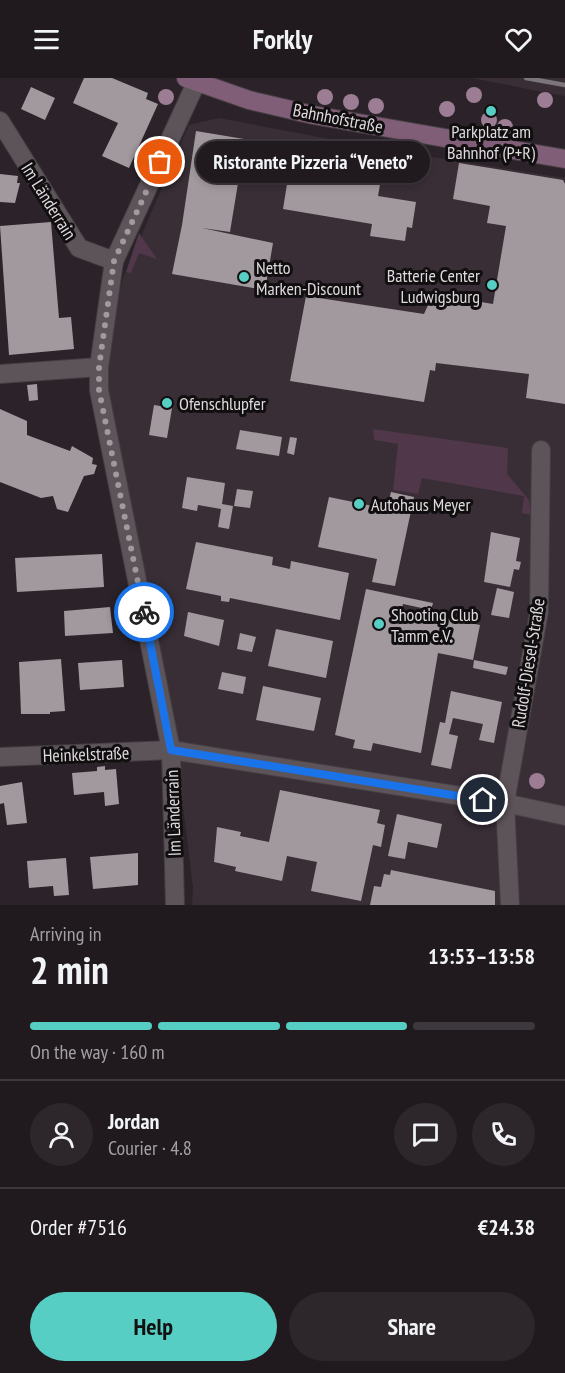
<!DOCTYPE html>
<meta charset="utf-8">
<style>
:root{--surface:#201a1f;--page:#2d272c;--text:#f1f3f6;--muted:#a2a1a4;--line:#3d383d;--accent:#56cec3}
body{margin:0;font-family:"PT Sans Narrow",sans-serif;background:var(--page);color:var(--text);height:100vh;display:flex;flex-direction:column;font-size:22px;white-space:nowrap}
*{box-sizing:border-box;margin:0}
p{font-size:20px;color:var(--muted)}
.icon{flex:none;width:33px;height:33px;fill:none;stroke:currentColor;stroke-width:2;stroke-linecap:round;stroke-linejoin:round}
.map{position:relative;height:827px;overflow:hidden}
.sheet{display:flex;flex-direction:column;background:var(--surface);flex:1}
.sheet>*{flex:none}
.pin{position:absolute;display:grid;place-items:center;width:51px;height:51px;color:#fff;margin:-26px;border:3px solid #fff;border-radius:50%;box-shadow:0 2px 6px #0007}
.courier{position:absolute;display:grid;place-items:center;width:60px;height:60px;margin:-30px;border:4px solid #1a73e8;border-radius:50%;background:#fff;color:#222;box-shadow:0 2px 8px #0007}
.bubble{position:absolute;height:42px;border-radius:21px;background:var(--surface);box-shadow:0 3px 9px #0003,0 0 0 2px var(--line);font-size:20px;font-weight:700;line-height:42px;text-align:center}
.head em{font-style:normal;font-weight:700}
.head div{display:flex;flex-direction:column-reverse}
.head{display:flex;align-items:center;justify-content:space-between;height:102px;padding:0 30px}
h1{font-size:39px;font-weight:700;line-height:45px}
.bar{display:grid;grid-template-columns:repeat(4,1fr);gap:9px 6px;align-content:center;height:72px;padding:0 30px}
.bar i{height:8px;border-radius:4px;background:var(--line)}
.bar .active{background:var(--accent)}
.bar p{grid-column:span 4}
.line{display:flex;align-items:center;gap:15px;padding:0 30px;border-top:2px solid var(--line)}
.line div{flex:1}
.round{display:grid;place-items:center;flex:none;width:63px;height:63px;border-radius:32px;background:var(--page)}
.action{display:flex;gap:12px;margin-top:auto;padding:12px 30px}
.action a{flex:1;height:69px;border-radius:36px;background:var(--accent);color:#111;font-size:24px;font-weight:700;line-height:69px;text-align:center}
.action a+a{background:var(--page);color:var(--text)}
header{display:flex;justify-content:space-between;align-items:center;height:78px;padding:0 30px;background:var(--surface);font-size:27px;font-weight:700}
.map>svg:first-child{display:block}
.built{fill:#392e36}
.green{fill:#50384a}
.building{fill:#a2999f}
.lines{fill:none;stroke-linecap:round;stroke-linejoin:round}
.street-casing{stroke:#443e42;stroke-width:20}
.secondary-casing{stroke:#443e42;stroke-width:20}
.street{stroke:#5d545a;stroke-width:18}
.secondary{stroke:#805e77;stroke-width:18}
.rail{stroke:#7c767b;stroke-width:4.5}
.tree{fill:#9c7d93}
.done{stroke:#a09a9f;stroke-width:6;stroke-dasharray:0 10.8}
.route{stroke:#1a73e8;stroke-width:8}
.poi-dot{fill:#56cec3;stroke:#110e10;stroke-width:2}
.labels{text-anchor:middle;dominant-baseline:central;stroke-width:6;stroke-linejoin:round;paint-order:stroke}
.street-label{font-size:18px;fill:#dfdade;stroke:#110e10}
.poi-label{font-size:18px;fill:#dfdade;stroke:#110e10;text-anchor:start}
</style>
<header><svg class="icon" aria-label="menu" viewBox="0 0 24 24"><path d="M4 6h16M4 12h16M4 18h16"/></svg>Forkly<svg class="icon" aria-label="heart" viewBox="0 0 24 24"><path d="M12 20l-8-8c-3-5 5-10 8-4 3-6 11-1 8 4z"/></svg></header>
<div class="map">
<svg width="565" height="827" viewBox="0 0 565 827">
<rect width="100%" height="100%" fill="#2b2329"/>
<g class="built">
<path d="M473 0H565V18L537 13Z"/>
<path d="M219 40 382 71 565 100V827H192L193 810 177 679 101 290 123 200 189 47Z"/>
</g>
<g class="green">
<path d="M139 155 157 181 139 175 131 195 126 194Z"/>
<path d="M373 351 508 370 507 396 529 422 531 437 522 435 524 418 422 400 418 416 393 412 398 366 374 362Z"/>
</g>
<g class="building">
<path d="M84 0H112L148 15 146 21 158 26 129 90 102 78 118 45 73 25Z"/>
<path d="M31 9 55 20 45 42 21 31Z"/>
<path d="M196 53 293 69 295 62 385 78 378 118 416 124 412 150 407 149 405 163 370 158 372 146 283 131 287 106 239 99 230 154 202 150 273 165 265 212 172 196 182 147Z"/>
<path d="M459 85 563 102 565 106V326L526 320 529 296 436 285 435 293 430 292 424 324 290 303 306 218 424 236 433 216 493 226 506 148 487 145 490 128 453 121Z"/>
<path d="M0 96 18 98 17 105H20L15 125 0 124Z"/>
<path d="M51 144 59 240 71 239 74 271 9 277 0 148Z"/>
<path d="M37 306 38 322 29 323 27 307Z"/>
<path d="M154 327 172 330 167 360 149 357Z"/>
<path d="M0 331 27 343V357L70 373 72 368 93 380 92 386 97 387 94 396 84 398 68 434 57 431 53 418 41 420 0 404Z"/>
<path d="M240 352 282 359 279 378 236 371Z"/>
<path d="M290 359 297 360 294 377 287 375Z"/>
<path d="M187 399 225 405 222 426 233 428 229 451 218 449 221 431 198 427 197 433 182 430Z"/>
<path d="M237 411 253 413 250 430 234 428Z"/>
<path d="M391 414 414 419 395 508 372 504 377 481 318 469 329 419 387 431Z"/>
<path d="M491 454 520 460 516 483 521 484 519 492 514 491 510 509 484 504Z"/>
<path d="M196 464 273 479 272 487 290 491 291 483 349 495 340 542 230 520 229 524 221 523V518L186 511Z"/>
<path d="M102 476 104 509 17 514 15 480Z"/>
<path d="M497 510 514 514 509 540 491 537Z"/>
<path d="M366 511 433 525 431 532 403 526 402 531 480 547 473 582 438 575 421 675 373 665 371 673 353 670 355 662 335 657Z"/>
<path d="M110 529 113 555 65 558 64 533Z"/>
<path d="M188 534 224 542 219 568 184 558Z"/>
<path d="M276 551 333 563 326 600 268 588Z"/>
<path d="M240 555 256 559 252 574 237 571Z"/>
<path d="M61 581 65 633 50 634V636H21L19 584Z"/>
<path d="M122 582 124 609 80 612 78 585Z"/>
<path d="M474 582 508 589 506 597 473 590Z"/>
<path d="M222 594 246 599 243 616 218 611Z"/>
<path d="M263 608 321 620 314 653 256 642Z"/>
<path d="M451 613 502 624 494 665 479 662 483 646 453 640 449 656 458 658 451 691 431 687 440 644 445 645Z"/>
<path d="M105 688V692L116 691 119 726 105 728 104 714 74 717 72 695 97 693V689Z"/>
<path d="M22 704 27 745 7 747 4 725 0 726V708Z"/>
<path d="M280 712 380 732 377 745 385 747 381 769 373 767 361 823 311 813 317 784 287 778 282 803 235 793 236 789 214 784 217 749 241 754 240 758 269 764Z"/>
<path d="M397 736 442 746 437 770 408 764 405 781 388 778Z"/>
<path d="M138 775V807L93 811 90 779Z"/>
<path d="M66 780 69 817 54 818 53 808 29 810 27 783Z"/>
<path d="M391 792 495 813V827H370L374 808 381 809 384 796 390 797Z"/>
</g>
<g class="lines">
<defs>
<g id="street">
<path d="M0 43 79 170 114 183"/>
<path d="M0 296 99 289"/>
<path d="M0 679 171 672 505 725 565 738"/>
<path d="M175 827 171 672 99 312V289L114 183 196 5"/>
<path d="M510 827 505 725 539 534 541 372"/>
</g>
<path id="secondary" d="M186 0 249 22 313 37 565 81"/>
</defs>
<use href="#street" class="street-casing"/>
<use href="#secondary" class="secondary-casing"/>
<use href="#street" class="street"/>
<use href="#secondary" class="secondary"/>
<path class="rail" d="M526 0 565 7"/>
</g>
<g class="tree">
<circle cx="474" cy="17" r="8"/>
<circle cx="166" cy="19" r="8"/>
<circle cx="325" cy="19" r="8"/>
<circle cx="545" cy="22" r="8"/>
<circle cx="351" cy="24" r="8"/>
<circle cx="376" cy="28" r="8"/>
<circle cx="447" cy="31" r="8"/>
<circle cx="489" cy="42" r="8"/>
<circle cx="505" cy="49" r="8"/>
<circle cx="537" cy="703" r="8"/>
</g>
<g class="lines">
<path class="done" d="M144 534 99 312V289L114 183 160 84"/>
<path class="route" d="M144 534 171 672 483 722"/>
</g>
<g class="poi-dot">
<circle cx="491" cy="33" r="6"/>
<circle cx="244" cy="199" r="6"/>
<circle cx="492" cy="207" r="6"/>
<circle cx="167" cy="325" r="6"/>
<circle cx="359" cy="426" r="6"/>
<circle cx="379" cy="546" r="6"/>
</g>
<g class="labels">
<g class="street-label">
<text transform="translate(338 40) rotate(11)">Bahnhofstraße</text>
<text transform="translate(49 123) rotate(58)">Im Länderrain</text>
<text transform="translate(528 585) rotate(-81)">Rudolf-Diesel-Straße</text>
<text transform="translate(86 676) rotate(-2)">Heinkelstraße</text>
<text transform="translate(173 735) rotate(-92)">Im Länderrain</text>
</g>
<g class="poi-label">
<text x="491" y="53" text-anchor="middle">Parkplatz am<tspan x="491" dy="21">Bahnhof (P+R)</tspan></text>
<text x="256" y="189">Netto<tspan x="256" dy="21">Marken-Discount</tspan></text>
<text x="480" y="197" text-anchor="end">Batterie Center<tspan x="480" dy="21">Ludwigsburg</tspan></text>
<text x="179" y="325">Ofenschlupfer</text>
<text x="371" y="426">Autohaus Meyer</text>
<text x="391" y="536">Shooting Club<tspan x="391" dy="21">Tamm e.V.</tspan></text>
</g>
</g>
</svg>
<div class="pin" style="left:160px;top:84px;background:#ea580c"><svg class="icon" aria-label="bag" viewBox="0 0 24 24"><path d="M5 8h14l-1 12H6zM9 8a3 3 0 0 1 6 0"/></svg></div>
<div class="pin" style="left:483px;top:722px;background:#1f2937"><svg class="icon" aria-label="home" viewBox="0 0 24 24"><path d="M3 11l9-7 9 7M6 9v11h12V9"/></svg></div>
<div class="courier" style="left:144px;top:534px"><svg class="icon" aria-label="bike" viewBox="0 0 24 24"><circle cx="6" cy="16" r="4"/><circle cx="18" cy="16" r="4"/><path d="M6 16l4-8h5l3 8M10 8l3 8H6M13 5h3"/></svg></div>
<div class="bubble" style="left:196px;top:63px;width:234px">Ristorante Pizzeria “Veneto”</div>
</div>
<section class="sheet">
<div class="head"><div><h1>2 min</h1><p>Arriving in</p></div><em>13:53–13:58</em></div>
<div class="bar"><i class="active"></i><i class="active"></i><i class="active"></i><i></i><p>On the way · 160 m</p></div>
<div class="line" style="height:108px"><a class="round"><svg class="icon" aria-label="person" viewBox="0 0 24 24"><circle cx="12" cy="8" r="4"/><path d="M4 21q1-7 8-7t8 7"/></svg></a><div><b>Jordan</b><p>Courier · 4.8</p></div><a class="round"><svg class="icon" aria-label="chat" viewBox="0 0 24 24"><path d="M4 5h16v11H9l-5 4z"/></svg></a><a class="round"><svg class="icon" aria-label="phone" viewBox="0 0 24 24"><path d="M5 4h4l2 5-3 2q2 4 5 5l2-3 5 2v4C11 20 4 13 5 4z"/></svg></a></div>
<div class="line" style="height:78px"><div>Order #7516</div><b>€24.38</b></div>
<div class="action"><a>Help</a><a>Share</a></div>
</section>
